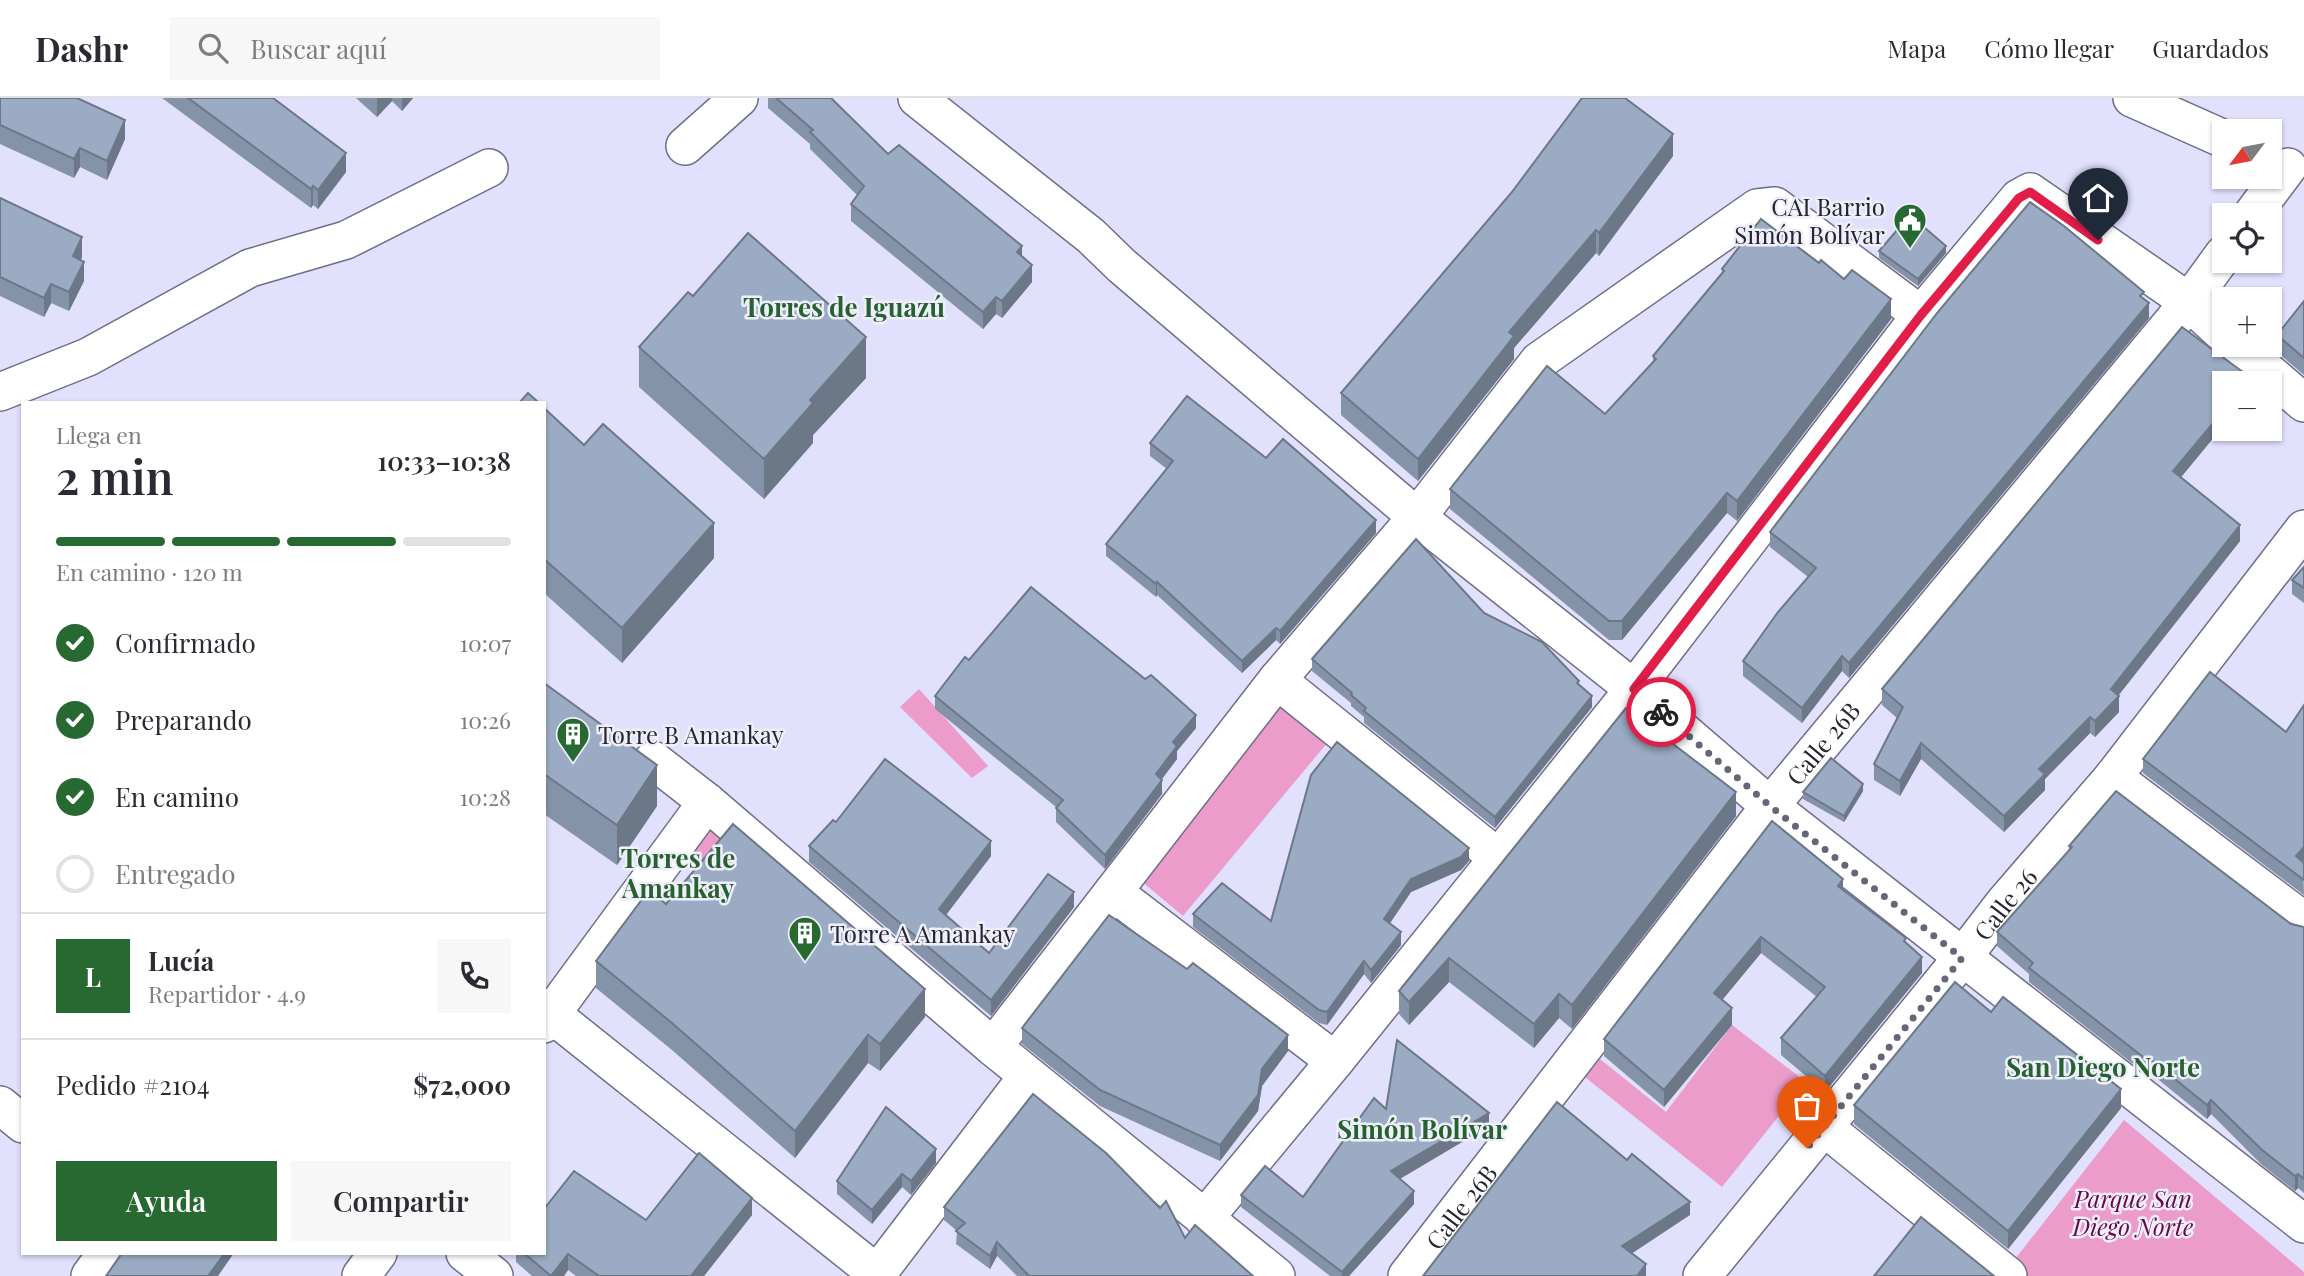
<!DOCTYPE html>
<html lang="es">
<meta charset="utf-8">
<style>
:root{--surface:#fff;--page:#f7f7f7;--text:#2b2b33;--muted:#7c7c81;--line:#e1e1e2;--accent:#286831}
body{margin:0;font-family:"Playfair Display",serif;background:var(--page);color:var(--text);height:100vh;display:flex;flex-direction:column;font-size:26px;white-space:nowrap}
*{box-sizing:border-box;margin:0}
p{font-size:23px;color:var(--muted)}
.icon{flex:none;width:38px;height:38px;fill:none;stroke:currentColor;stroke-width:2;stroke-linecap:round;stroke-linejoin:round}
.map{position:relative;flex:1;overflow:hidden}
.sheet{position:absolute;left:21px;top:303px;width:525px;height:854px;display:flex;flex-direction:column;background:var(--surface);border-radius:0px;box-shadow:0 2px 5px #0004}
.sheet>*{flex:none}
.needle{width:46px;rotate:238deg}
.fabs{position:absolute;left:2212px;top:21px;display:grid;gap:14px}
.fabs a{display:grid;place-items:center;width:70px;height:70px;border-radius:0px;background:var(--surface);box-shadow:0 2px 5px #0004;font-size:35px}
.pin{position:absolute;display:grid;place-items:center;width:60px;height:60px;color:#fff;margin:-72px -30px;border-radius:50% 50% 50% 0;rotate:-45deg;box-shadow:0 0 7px #0007}
.pin .icon{rotate:45deg}
.courier{position:absolute;display:grid;place-items:center;width:70px;height:70px;margin:-35px;border:5px solid #e11d48;border-radius:50%;background:#fff;color:#222;box-shadow:0 2px 9px #0007}
.summary em{font-style:normal;font-weight:600}
.summary div{display:flex;flex-direction:column-reverse}
.summary{display:flex;align-items:center;justify-content:space-between;height:119px;padding:0 35px}
h1{font-size:46px;font-weight:600;line-height:52px}
.bar{display:grid;grid-template-columns:repeat(4,1fr);gap:10px 7px;align-content:center;height:84px;padding:0 35px}
.bar i{height:9px;border-radius:5px;background:var(--line)}
.bar .active{background:var(--accent)}
.bar p{grid-column:span 4}
.line{display:flex;align-items:center;gap:18px;padding:0 35px;border-top:2px solid var(--line)}
.line div{flex:1}
.round{display:grid;place-items:center;flex:none;width:74px;height:74px;border-radius:0px;background:var(--page)}
ol{padding:0 35px;list-style:none}
li{display:flex;align-items:center;gap:21px;height:77px}
li p{margin-inline-start:auto}
li .icon{padding:7px;border-radius:50%;background:var(--accent);color:#fff;stroke-width:4}
li:last-child{color:var(--muted)}
li i{width:38px;height:38px;border:4px solid var(--line);border-radius:50%}
.button{display:flex;gap:14px;margin-top:auto;padding:14px 35px}
.button a{flex:1;height:80px;border-radius:0px;background:var(--accent);color:#fff;font-size:28px;font-weight:600;line-height:80px;text-align:center}
.button a+a{background:var(--page);color:var(--text)}
header{display:flex;align-items:center;gap:42px;box-sizing:border-box;height:98px;padding:0 35px;background:var(--surface);border-bottom:2px solid var(--line)}
header strong{font-size:33px}
nav{display:flex;gap:38px;margin-inline-start:auto;font-size:24px}
.search{width:490px;height:63px;background:var(--page);display:flex;align-items:center;gap:18px;box-sizing:border-box;padding:0 24px;border-radius:0px;color:var(--muted);font-size:26px}
.map>svg:first-child{display:block}
.green{fill:#eb9ccb}
.lines{fill:none;stroke-linecap:round;stroke-linejoin:round}
.minor-casing{stroke:#6f6e88;stroke-width:40}
.minor{stroke:#fff;stroke-width:37}
.wall{fill:#8593a8}
.shaded-wall{fill:#6c7888}
.building{fill:#9babc3;stroke:#6c7888;stroke-width:2}
.done{stroke:#676678;stroke-width:7;stroke-dasharray:0 12.6}
.route{stroke:#e11d48;stroke-width:9}
.labels{text-anchor:middle;dominant-baseline:central;stroke-width:5;stroke-linejoin:round;paint-order:stroke}
.poi-label{font-size:24px;fill:#262530;stroke:#efeffb;text-anchor:start}
.street-label{font-size:24px;fill:#262530;stroke:#efeffb}
.park-label{font-size:24px;font-style:italic;fill:#6b044f;stroke:#efeffb}
.neighbourhood-label{font-size:26px;font-weight:bold;fill:#27612f;stroke:#efeffb}
</style>
<header>
<strong>Dashr</strong>
<div class="search"><svg class="icon" aria-label="search" viewBox="0 0 24 24"><circle cx="10" cy="10" r="6"/><path d="M15 15l6 6"/></svg>Buscar aquí</div>
<nav><a>Mapa</a><a>Cómo llegar</a><a>Guardados</a></nav>
</header>
<div class="map">
<svg width="2304" height="1178" viewBox="0 0 2304 1178">
<rect width="100%" height="100%" fill="#e1e0fd"/>
<g class="green">
<path d="M919 591 988 668 972 680 900 609Z"/>
<path d="M1277 606 1328 644 1183 818 1140 782Z"/>
<path d="M709 724 734 745 711 776 685 754Z"/>
<path d="M1732 927 1806 984 1722 1089 1585 979 1600 961 1666 1014Z"/>
<path d="M2124 1022 2304 1174V1178H2017L2008 1170Z"/>
</g>
<g class="lines">
<defs>
<g id="minor">
<path d="M917 0 1091 138 1122 168 1417 419 1634 591 1770 708 2304 1126"/>
<path d="M2132 0 2224 41"/>
<path d="M685 48 739 0"/>
<path d="M2252 117 2288 69"/>
<path d="M2237 247 2304 305"/>
<path d="M0 294 88 259 250 170 346 142 489 70"/>
<path d="M1277 582 1497 759"/>
<path d="M653 662 707 704 993 949 1276 1178"/>
<path d="M2113 679 2304 823"/>
<path d="M1113 794 1335 963"/>
<path d="M544 910 880 1178"/>
<path d="M544 926 707 704"/>
<path d="M993 949 1277 582 1417 419 1539 263 1757 110 1775 108 1921 217"/>
<path d="M0 1007 23 1026"/>
<path d="M1824 1029 2008 1178"/>
<path d="M1204 1121 1335 963 1634 591 1921 217 2019 100 2030 94 2189 204 2224 236"/>
<path d="M465 1155 494 1178"/>
<path d="M877 1176 1028 978"/>
<path d="M90 1178 107 1155"/>
<path d="M361 1178 378 1155"/>
<path id="s1" d="M1407 1178 1770 708 2189 204 2224 156"/>
<path id="s2" d="M1702 1178 1962 860 2005 804 2113 679 2304 431"/>
</g>
</defs>
<use href="#minor" class="minor-casing"/>
<use href="#minor" class="minor"/>
</g>
<g class="wall">
<path d="M0 0 125 41 107 82 80 69 74 80 0 46Z"/>
<path d="M162 0H273L346 74 318 111 313 107 311 110Z"/>
<path d="M356 0H413L402 13 392 3 377 19Z"/>
<path d="M768 0H831L888 56 1022 159 1032 184 1002 220 996 216 983 231 851 123V106L857 97 810 51V46L768 10Z"/>
<path d="M1673 58 1599 158 1596 155 1514 250V261L1418 383 1341 317V295Z"/>
<path d="M0 100 82 159 81 162 84 183 69 213 51 205 44 219 0 198Z"/>
<path d="M1879 153 1946 155 1918 188 1879 160Z"/>
<path d="M1722 171 1891 221 1737 423 1727 415 1622 542H1609L1450 411V391L1605 316 1653 263V258L1722 175Z"/>
<path d="M693 198 866 280 813 337V345L764 401 639 289V249Z"/>
<path d="M2144 201 2149 220 1849 580 1842 573 1802 625 1743 578V563L1808 479 1770 449V434Z"/>
<path d="M2304 203V277L2277 254V237Z"/>
<path d="M2182 229 2251 280V285H2224V327L2181 379 2240 427V443L2118 597 2119 598V614L2095 639 2090 635 2045 681V692L2004 734 1921 661 1900 698 1874 682V666L1897 620 1882 607V591Z"/>
<path d="M544 310 584 347 714 460 622 565 544 495Z"/>
<path d="M1150 345 1266 360 1376 435 1280 546 1276 542 1242 575 1157 497 1156 499 1106 458V446L1167 371 1150 358Z"/>
<path d="M2304 469V505L2292 496V482Z"/>
<path d="M1484 515 1579 586 1592 609 1495 730 1364 625V619L1351 608V605L1312 573V561Z"/>
<path d="M969 562 1196 630 1177 653V661L1161 681 1162 696 1105 771 1056 724V709L935 611V598Z"/>
<path d="M544 585 657 708 617 767 544 716Z"/>
<path d="M2304 607 2303 764 2304 797 2143 675V661L2286 634Z"/>
<path d="M1626 610 1736 718 1572 931 1559 920 1534 950 1449 884 1409 927 1399 916V893Z"/>
<path d="M1863 693 1844 724 1803 701V694Z"/>
<path d="M1772 723 1843 792 1906 845 1922 875 1825 994 1781 957V940L1817 899 1761 855 1722 902 1732 927 1664 1009 1604 958V941Z"/>
<path d="M836 724 991 758 946 817 989 855 1074 809 991 918 809 764V748Z"/>
<path d="M2069 748 2304 829V1095L2298 1090 2295 1093 2261 1066 2211 1016 2207 1021 2149 974 2147 977 2029 884V876L1997 848V834L2069 752Z"/>
<path d="M1469 763 1461 772 1411 794 1390 825 1401 847 1371 885 1364 876 1327 927 1319 925 1193 829V816L1271 823Z"/>
<path d="M666 806 925 919 880 973 868 965 795 1060 672 952 596 890V863Z"/>
<path d="M1991 914 2121 1010 2008 1151 1854 1026V1007Z"/>
<path d="M1022 930 1288 953 1262 988 1258 1013 1220 1063 1100 1008 1022 946Z"/>
<path d="M1386 1011 1489 1028 1400 1081 1414 1106 1349 1178H1330L1241 1109V1097L1303 1099Z"/>
<path d="M936 1065 911 1097 902 1089 872 1126 837 1096V1083Z"/>
<path d="M944 1109 1185 1140 1253 1178H1017L997 1158 990 1171 956 1146 957 1133 944 1122Z"/>
<path d="M752 1117 704 1178H576L568 1172 564 1178H532L516 1164V1155H544L646 1122Z"/>
</g>
<g class="shaded-wall">
<path d="M377 0H392V3L377 19Z"/>
<path d="M402 0H413L402 13Z"/>
<path d="M125 22V41L107 82V63Z"/>
<path d="M1673 36V58L1599 158V135Z"/>
<path d="M80 50V69L74 80V61Z"/>
<path d="M346 55V74L318 111V92Z"/>
<path d="M313 88V107L311 110V91Z"/>
<path d="M1596 132V155L1514 250V261L1418 383V361L1509 234Z"/>
<path d="M82 139V159L73 177V158Z"/>
<path d="M1022 148V165L1017 154Z"/>
<path d="M1946 148V155L1918 188V181Z"/>
<path d="M84 164V183L69 213V194Z"/>
<path d="M1032 167V184L1002 220V203Z"/>
<path d="M51 186V205L44 219V200Z"/>
<path d="M996 199V216L983 231V214Z"/>
<path d="M1891 201V221L1737 423V403Z"/>
<path d="M2149 205V220L1849 580V565Z"/>
<path d="M866 239V280L813 337V345L764 401V361L810 302Z"/>
<path d="M2224 312V327L2173 389V373Z"/>
<path d="M1727 395V415L1622 542V523Z"/>
<path d="M1376 422V435L1280 546V533Z"/>
<path d="M714 425V460L622 565V530Z"/>
<path d="M2240 427V443L2111 607V591Z"/>
<path d="M1157 484V497L1156 499V486Z"/>
<path d="M1276 530V542L1242 575V563Z"/>
<path d="M1842 558V573L1802 625V610Z"/>
<path d="M1592 598V609L1495 730V719Z"/>
<path d="M2119 598V614L2095 639V623Z"/>
<path d="M1196 617V630L1177 653V661L1156 689V676L1173 644Z"/>
<path d="M2090 619V635L2045 681V692L2004 734V718L2039 671Z"/>
<path d="M1921 645V661L1900 698V683Z"/>
<path d="M657 667V708L617 767V727Z"/>
<path d="M1162 682V696L1105 771V757Z"/>
<path d="M1863 686V693L1844 724V718Z"/>
<path d="M1736 694V718L1572 931V907Z"/>
<path d="M991 743V758L939 826V811Z"/>
<path d="M2304 749V763L2296 773V758Z"/>
<path d="M1469 750V763L1461 772 1411 794 1384 834V821L1411 781Z"/>
<path d="M1843 781V798L1838 788Z"/>
<path d="M1074 794V809L991 918V902Z"/>
<path d="M1401 834V847L1371 885V872Z"/>
<path d="M1761 839V855L1714 912V895Z"/>
<path d="M1922 859V875L1825 994V978Z"/>
<path d="M1449 860V884L1409 927V904Z"/>
<path d="M1364 863V876L1327 927V914Z"/>
<path d="M925 891V919L880 973V946Z"/>
<path d="M1559 896V920L1534 950V926Z"/>
<path d="M1732 910V927L1664 1009V992Z"/>
<path d="M868 937V965L795 1060V1033Z"/>
<path d="M1288 937V953L1262 988 1258 1013 1220 1063V1047L1262 971Z"/>
<path d="M2149 960V974L2147 977V962Z"/>
<path d="M2121 991V1010L2008 1151V1133Z"/>
<path d="M2211 1002V1016L2207 1021V1007Z"/>
<path d="M1489 1015V1028L1391 1086V1073Z"/>
<path d="M936 1051V1065L911 1097V1083Z"/>
<path d="M902 1076V1089L872 1126V1112Z"/>
<path d="M2298 1076V1090L2295 1093V1078Z"/>
<path d="M1414 1093V1106L1349 1178H1342V1174Z"/>
<path d="M752 1100V1117L704 1178H691Z"/>
<path d="M1690 1104V1117L1622 1162V1148Z"/>
<path d="M997 1144V1158L990 1171V1158Z"/>
<path d="M225 1155H234L218 1178H208Z"/>
<path d="M568 1156V1172L564 1178H551Z"/>
<path d="M1646 1166V1178H1637Z"/>
</g>
<g class="building">
<path d="M0 0H77L125 22 107 63 80 50 74 61 0 27Z"/>
<path d="M188 0H273L346 55 318 92 313 88 311 91Z"/>
<path d="M776 0H831L888 56 899 47 1022 148 1017 154 1032 167 1002 203 996 199 983 214 851 106 864 88 810 34 813 32Z"/>
<path d="M1582 0H1625L1673 36 1599 135 1596 132 1509 234 1514 238 1418 361 1341 295 1512 94Z"/>
<path d="M0 100 82 139 73 158 84 164 69 194 51 186 44 200 0 179Z"/>
<path d="M2030 104 2064 128 2144 194 2140 198 2149 205 1849 565 1842 558 1802 610 1743 563 1778 514 1816 470 1770 434 1937 215Z"/>
<path d="M1910 117 1946 148 1918 181 1879 153Z"/>
<path d="M1761 121 1819 165 1821 162 1844 181 1852 172 1891 201 1737 403 1727 395 1622 523H1609L1450 391 1547 268 1605 316 1656 261 1653 258 1724 173 1722 171Z"/>
<path d="M748 135 866 239 810 302 813 305 764 361 639 249 688 194 693 198Z"/>
<path d="M2304 203V260L2277 237Z"/>
<path d="M2182 229 2251 280 2246 285H2224V312L2173 373 2240 427 2111 591 2119 598 2095 623 2090 619 2039 671 2045 676 2004 718 1921 645 1900 683 1874 666 1903 609 1882 591Z"/>
<path d="M528 295 538 304H520Z"/>
<path d="M1187 298 1266 360 1283 341 1376 422 1280 533 1276 530 1242 563 1157 484 1156 486 1106 446 1173 363 1150 345Z"/>
<path d="M544 310 584 347 603 326 714 425 622 530 544 461Z"/>
<path d="M1416 441 1484 515 1542 544 1579 583 1577 585 1592 598 1495 719 1364 613 1366 610 1351 597 1352 595 1312 561Z"/>
<path d="M2304 469V490L2292 482Z"/>
<path d="M1031 489 1145 581 1151 577 1196 617 1173 644 1177 648 1156 676 1162 682 1105 757 1056 710 1063 702 935 598 965 559 969 562Z"/>
<path d="M2210 574 2286 634 2304 607V749L2296 758 2304 765V782L2143 661Z"/>
<path d="M544 585 657 667 617 727 544 676Z"/>
<path d="M1626 610 1736 694 1572 907 1559 896 1534 926 1449 860 1409 904 1399 893Z"/>
<path d="M1337 644 1469 750 1461 759 1411 781 1384 821 1401 834 1371 872 1364 863 1327 914 1319 912 1193 816 1222 785 1271 823 1311 677Z"/>
<path d="M1831 660 1863 686 1844 718 1803 694Z"/>
<path d="M885 661 991 743 939 811 989 855 1048 776 1074 794 991 902 809 748 833 722 836 724Z"/>
<path d="M2116 693 2291 826 2304 829V1081L2298 1076 2295 1078 2261 1051 2211 1002 2207 1007 2149 960 2147 962 2029 870 2033 865 1997 834 2072 749 2069 748Z"/>
<path d="M1772 723 1843 781 1838 788 1906 840 1904 843 1922 859 1825 978 1781 940 1825 889 1761 839 1714 895 1732 910 1664 992 1604 941Z"/>
<path d="M733 726 925 891 880 946 868 937 795 1033 672 925 596 863 649 792 666 806Z"/>
<path d="M1109 817 1187 871 1193 865 1288 937 1262 971 1258 997 1220 1047 1100 992 1022 930Z"/>
<path d="M1955 884 1991 914 2003 899 2121 991 2008 1133 1854 1007Z"/>
<path d="M1397 942 1489 1015 1391 1073 1414 1093 1342 1174 1241 1097 1265 1068 1303 1099 1374 1000 1386 1011Z"/>
<path d="M1033 996 1106 1055 1160 1110 1166 1103 1185 1140 1195 1127 1253 1178H1029L997 1144 990 1158 956 1133 965 1125 944 1109Z"/>
<path d="M1557 1004 1627 1062 1632 1056 1690 1104 1622 1148 1646 1166 1637 1178H1423Z"/>
<path d="M886 1009 936 1051 911 1083 902 1076 872 1112 837 1083Z"/>
<path d="M699 1055 752 1100 691 1178H599L568 1156 551 1178 524 1155H544V1111L574 1073 646 1122Z"/>
<path d="M1921 1119 1994 1178H1874Z"/>
<path d="M122 1155H225L208 1178H106Z"/>
</g>
<g class="lines">
<path class="done" d="M1661 614 1770 708 1962 860 1807 1050"/>
<path class="route" d="M1661 614 1634 591 1921 217 2019 100 2030 94 2098 142"/>
</g>
<defs>
<symbol id="civic-pin" viewBox="-11 -11 22 30"><path d="M0 17L-7.5 6A9.5 9.5 0 1 1 7.5 6Z" fill="#286831" stroke="#efeffb"/><path d="M-.6-6.5H3V-4.5H.6V-3L4-1V1h2V6H-6V1h2V-1L-.6-3ZM-1.2 2.5V6h2.4V2.5Z" fill="#fff"/></symbol>
<symbol id="building-pin" viewBox="-11 -11 22 30"><path d="M0 17L-7.5 6A9.5 9.5 0 1 1 7.5 6Z" fill="#286831" stroke="#efeffb"/><path d="M-4-6H4V6H1V3H-1V6H-4ZM-2.5-4.3h1.7v1.8h-1.7ZM.8-4.3h1.7v1.8H.8ZM-2.5-1h1.7V.8h-1.7ZM.8-1h1.7V.8H.8Z" fill="#fff"/></symbol>
</defs>
<g fill-rule="evenodd">
<use href="#civic-pin" x="1891" y="103" width="38" height="52"/>
<use href="#building-pin" x="554" y="617" width="38" height="52"/>
<use href="#building-pin" x="786" y="816" width="38" height="52"/>
</g>
<g class="labels">
<g class="poi-label">
<text x="1885" y="108" text-anchor="end">CAI Barrio<tspan x="1885" dy="28">Simón Bolívar</tspan></text>
<text x="598" y="636">Torre B Amankay</text>
<text x="830" y="835">Torre A Amankay</text>
</g>
<g class="street-label">
<text stroke="none"><textPath href="#s1" startOffset="676">Calle 26B</textPath></text>
<text stroke="none"><textPath href="#s2" startOffset="480">Calle 26</textPath></text>
<text stroke="none"><textPath href="#s1" startOffset="88">Calle 26B</textPath></text>
</g>
<g class="park-label">
<text x="2133" y="1100">Parque San<tspan x="2133" dy="28">Diego Norte</tspan></text>
</g>
<g class="neighbourhood-label">
<text x="844" y="208">Torres de Iguazú</text>
<text x="678" y="759">Torres de<tspan x="678" dy="30">Amankay</tspan></text>
<text x="2103" y="968">San Diego Norte</text>
<text x="1422" y="1030">Simón Bolívar</text>
</g>
</g>
</svg>
<div class="fabs">
<a><svg class="needle" viewBox="-14 -14 28 28"><path d="M0-13l5 13h-10z" fill="#e53935"/><path d="M0 13l5-13h-10z" fill="#7c7c81"/></svg></a>
<a><svg class="icon" aria-label="locate" viewBox="0 0 24 24"><circle cx="12" cy="12" r="6"/><path d="M12 2v4M12 18v4M2 12h4M18 12h4"/></svg></a>
<a>+</a>
<a>−</a>
</div>
<div class="pin" style="left:1807px;top:1050px;background:#ea580c"><svg class="icon" aria-label="bag" viewBox="0 0 24 24"><path d="M5 8h14l-1 12H6zM9 8a3 3 0 0 1 6 0"/></svg></div>
<div class="pin" style="left:2098px;top:142px;background:#1f2937"><svg class="icon" aria-label="home" viewBox="0 0 24 24"><path d="M3 11l9-7 9 7M6 9v11h12V9"/></svg></div>
<div class="courier" style="left:1661px;top:614px"><svg class="icon" aria-label="bike" viewBox="0 0 24 24"><circle cx="6" cy="16" r="4"/><circle cx="18" cy="16" r="4"/><path d="M6 16l4-8h5l3 8M10 8l3 8H6M13 5h3"/></svg></div>
<section class="sheet">
<div class="summary"><div><h1>2 min</h1><p>Llega en</p></div><em>10:33–10:38</em></div>
<div class="bar"><i class="active"></i><i class="active"></i><i class="active"></i><i></i><p>En camino · 120 m</p></div>
<ol>
<li><svg class="icon" aria-label="check" viewBox="0 0 24 24"><path d="M5 12l5 5 9-10"/></svg>Confirmado<p>10:07</p></li>
<li><svg class="icon" aria-label="check" viewBox="0 0 24 24"><path d="M5 12l5 5 9-10"/></svg>Preparando<p>10:26</p></li>
<li><svg class="icon" aria-label="check" viewBox="0 0 24 24"><path d="M5 12l5 5 9-10"/></svg>En camino<p>10:28</p></li>
<li><i></i>Entregado</li>
</ol>
<div class="line" style="height:126px"><b class="round" style="background:var(--accent);color:#fff">L</b><div><b>Lucía</b><p>Repartidor · 4.9</p></div><a class="round"><svg class="icon" aria-label="phone" viewBox="0 0 24 24"><path d="M5 4h4l2 5-3 2q2 4 5 5l2-3 5 2v4C11 20 4 13 5 4z"/></svg></a></div>
<div class="line" style="height:91px"><div>Pedido #2104</div><b>$72,000</b></div>
<div class="button"><a>Ayuda</a><a>Compartir</a></div>
</section>
</div>
